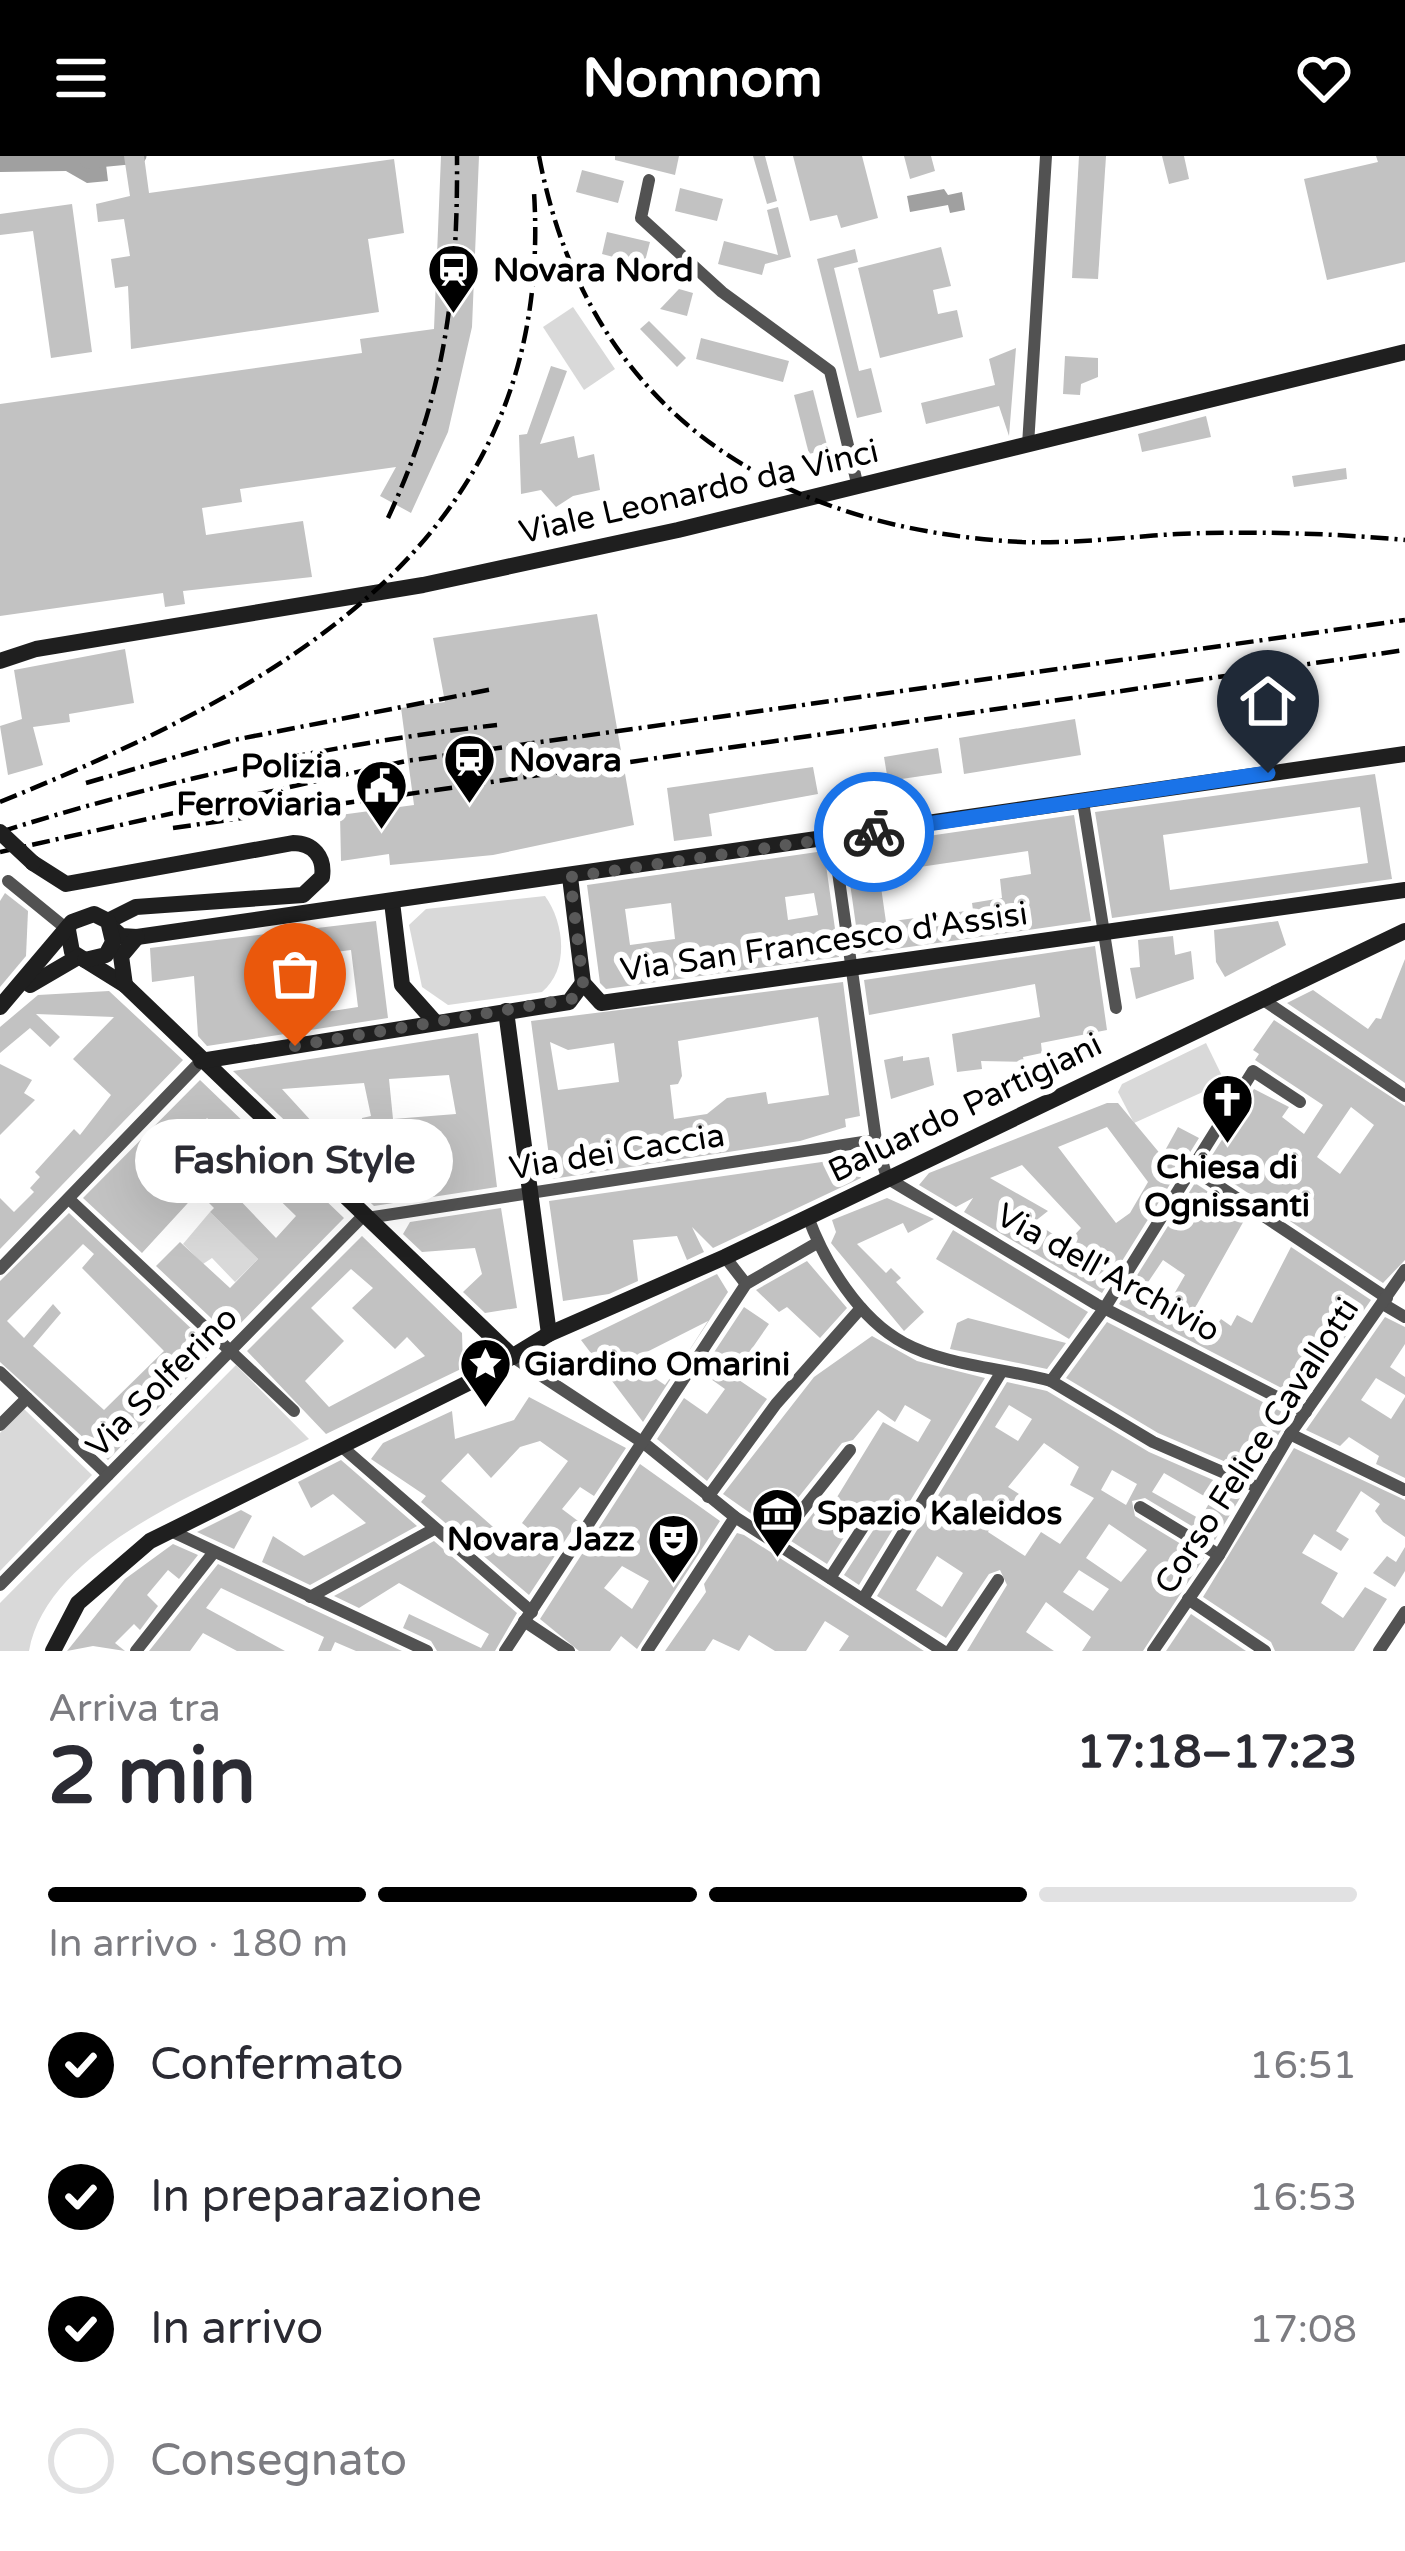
<!DOCTYPE html>
<html lang="it">
<meta charset="utf-8">
<style>
:root{--surface:#fff;--page:#f2f2f3;--text:#2b2b33;--muted:#7c7c81;--line:#e1e1e2;--accent:#000}
body{margin:0;font-family:"Varela Round",sans-serif;background:var(--page);color:var(--text);height:100vh;display:flex;flex-direction:column;font-size:45px;white-space:nowrap}
*{box-sizing:border-box;margin:0}
p{font-size:39px;color:var(--muted)}
.icon{flex:none;width:66px;height:66px;fill:none;stroke:currentColor;stroke-width:2;stroke-linecap:round;stroke-linejoin:round}
.map{position:relative;height:1495px;overflow:hidden}
.drawer{display:flex;flex-direction:column;background:var(--surface);flex:1}
.drawer>*{flex:none}
.pin{position:absolute;display:grid;place-items:center;width:102px;height:102px;color:#fff;margin:-123px -51px;border-radius:50% 50% 50% 0;rotate:-45deg;box-shadow:0 0 12px #0007}
.pin .icon{rotate:45deg}
.courier{position:absolute;display:grid;place-items:center;width:120px;height:120px;margin:-60px;border:9px solid #1a73e8;border-radius:50%;background:#fff;color:#222;box-shadow:0 3px 15px #0007}
.bubble{position:absolute;height:84px;border-radius:42px;background:var(--surface);box-shadow:0 12px 48px #0002;font-size:39px;font-weight:700;line-height:84px;text-align:center}
.head em{font-style:normal;font-weight:700}
.head div{display:flex;flex-direction:column-reverse}
.head{display:flex;align-items:center;justify-content:space-between;height:204px;padding:0 48px}
h1{font-size:78px;font-weight:700;line-height:90px}
.bar{display:grid;grid-template-columns:repeat(4,1fr);gap:18px 12px;align-content:center;height:144px;padding:0 48px}
.bar i{height:15px;border-radius:9px;background:var(--line)}
.bar .on{background:var(--accent)}
.bar p{grid-column:span 4}
ol{padding:0 48px;list-style:none}
li{display:flex;align-items:center;gap:36px;height:132px}
li p{margin-inline-start:auto}
li .icon{padding:12px;border-radius:50%;background:var(--accent);color:#fff;stroke-width:4}
li:last-child{color:var(--muted)}
li i{width:66px;height:66px;border:6px solid var(--line);border-radius:50%}
header{display:flex;justify-content:space-between;align-items:center;height:156px;padding:0 48px;background:var(--accent);color:#fff;font-size:54px;font-weight:700}
.map>svg:first-child{display:block}
.green{fill:#d9d9d9}
.water{fill:#a0a0a0}
.lines{fill:none;stroke-linecap:round;stroke-linejoin:round}
.canal{stroke:#a0a0a0;stroke-width:15}
.building{fill:#c2c2c2;fill-rule:evenodd}
.street{stroke:#525252;stroke-width:12}
.secondary{stroke:#1f1f1f;stroke-width:16}
.rail{stroke:#000;stroke-width:4.5;stroke-dasharray:18 6 3 6;stroke-linecap:butt}
.secondary-bridge{stroke:#1f1f1f;stroke-width:16}
.done{stroke:#595959;stroke-width:12;stroke-dasharray:0 21.6}
.route{stroke:#1a73e8;stroke-width:15}
.labels{text-anchor:middle;dominant-baseline:central;stroke-width:12;stroke-linejoin:round;paint-order:stroke}
.poi-label{font-size:33px;font-weight:bold;fill:#000;stroke:#fff;text-anchor:start}
.street-label{font-size:33px;fill:#000;stroke:#fff}
</style>
<header><svg class="icon" aria-label="menu" viewBox="0 0 24 24"><path d="M4 6h16M4 12h16M4 18h16"/></svg>Nomnom<svg class="icon" aria-label="heart" viewBox="0 0 24 24"><path d="M12 20l-8-8c-3-5 5-10 8-4 3-6 11-1 8 4z"/></svg></header>
<div class="map">
<svg width="1405" height="1495" viewBox="0 0 1405 1495">
<rect width="100%" height="100%" fill="#fff"/>
<g class="green">
<path d="M573 151 615 213 584 234 543 171Z"/>
<path d="M545 740C564 766 570 813 542 836L448 849 422 831 409 769 426 753Z"/>
<path d="M1206 887 1225 926 1134 967 1118 936 1122 928Z"/>
<path d="M210 1056 258 1103 235 1126 212 1102 203 1108 183 1088Z"/>
<path d="M236 1209 309 1283C223 1327 48 1388 29 1495H0V1447Z"/>
<path d="M23 1252 92 1319 0 1415V1277Z"/>
</g>
<g class="water">
<path d="M0 0H105L108 25 87 27 66 15 0 16Z"/>
<path d="M944 33 948 39 962 36 965 54 950 57 948 49 910 56 907 40Z"/>
</g>
<g class="lines">
<path class="canal" d="M87 5 139 0"/>
</g>
<g class="building">
<path d="M124 0H144L149 37 394 3 404 77 368 83 379 156 131 193 128 130 115 132 111 103 130 100 124 63 98 66 96 48 130 40Z"/>
<path d="M441 0H479L472 171 448 276 411 357 380 340 396 311 240 333 242 346 202 352 206 379 303 365 312 421 183 435 185 448 165 451 163 437 0 460V248L362 197 360 183 434 173Z"/>
<path d="M615 0H679L675 19 615 4Z"/>
<path d="M753 0H765L777 45 767 48Z"/>
<path d="M793 0H862L878 62 841 72 837 59 810 65Z"/>
<path d="M904 0H931L935 15 910 23Z"/>
<path d="M1079 0H1106L1098 123 1072 122Z"/>
<path d="M1162 0H1184L1189 23 1169 28Z"/>
<path d="M1376 0H1405V106L1327 124 1304 23 1378 6Z"/>
<path d="M582 14 624 25 618 47 576 36Z"/>
<path d="M680 32 723 43 717 65 675 55Z"/>
<path d="M72 48 92 196 51 202 33 75 0 79V58Z"/>
<path d="M778 51 791 101 765 108 762 119 718 108 724 85 778 99 767 54Z"/>
<path d="M607 76 650 86 644 109 602 98Z"/>
<path d="M941 91 951 130 933 134 938 158 957 154 963 181 880 202 858 112Z"/>
<path d="M855 93 858 106 834 112 859 215 871 212 882 256 857 262 817 103Z"/>
<path d="M679 133 693 137 687 160 660 153Z"/>
<path d="M649 165 686 202 677 211 640 173Z"/>
<path d="M701 182 789 205 783 226 696 203Z"/>
<path d="M1016 192 1009 280 999 250 926 268 921 247 995 229 989 203Z"/>
<path d="M1065 200 1098 202V221L1081 228 1080 239 1063 238Z"/>
<path d="M551 210 567 215 540 288 574 280 578 302 594 298 600 334 573 340 556 351 541 334 521 338 519 279 527 278Z"/>
<path d="M813 234 828 293 809 298 794 239Z"/>
<path d="M1206 260 1211 281 1142 296 1138 278Z"/>
<path d="M1346 312 1347 323 1294 331 1292 320Z"/>
<path d="M597 458 634 669 493 699 390 709 389 698 341 705 340 659 414 649 401 552 445 546 433 482Z"/>
<path d="M125 493 134 547 69 558 70 566 33 571 43 609 8 619 0 570 22 563 14 514Z"/>
<path d="M1075 563 1081 599 964 618 959 582Z"/>
<path d="M938 592 942 617 888 625 884 601Z"/>
<path d="M813 611 818 638 709 658 712 680 674 685 667 632Z"/>
<path d="M1375 618 1392 723 1112 762 1095 656ZM1360 651 1368 707 1170 734 1163 679Z"/>
<path d="M1074 659 1091 765 860 798 845 692ZM1028 695 1031 718 1000 723 1002 742 972 747 973 754 886 766 879 717Z"/>
<path d="M824 695 839 801 606 833 600 827 587 729ZM814 737 818 759 788 764 785 741ZM671 747 675 783 630 789 625 753Z"/>
<path d="M5 737 28 755 26 800 0 831V745Z"/>
<path d="M376 765 388 862 207 890 198 880 194 820 152 826 150 792ZM351 794 358 851 287 862 280 803Z"/>
<path d="M1278 765 1286 789 1225 821 1216 806 1214 774Z"/>
<path d="M1173 780 1175 799 1191 795 1194 823 1136 843 1130 812 1140 811 1138 784Z"/>
<path d="M1095 790 1107 874 1041 887 1042 897 1023 901 1024 906 981 905 982 913 957 916 952 878 1040 861 1035 828 869 859 864 824Z"/>
<path d="M1405 803V927L1287 847 1313 834 1368 873 1376 862 1381 863Z"/>
<path d="M843 826 860 960 845 963 846 971 800 985 552 1023 531 865ZM818 861 829 939 768 948 766 936 727 942 707 958 674 963 670 929 678 928 682 920 678 885ZM550 886 568 894 614 887 619 926 558 934Z"/>
<path d="M109 835 183 904 0 1093V1042L14 1056 34 1036 30 1032 40 1021 35 1016 74 973 80 979 111 939 73 903 114 861 36 858 60 881 50 891 30 872 0 897V871L38 839Z"/>
<path d="M1274 864 1405 950V1104L1383 1127 1206 1009 1254 933 1289 951 1282 961 1304 978 1323 949 1255 904 1259 898 1253 894ZM1351 951 1374 969 1340 1018 1317 1001Z"/>
<path d="M478 877 497 1031 374 1050 233 915ZM449 919 456 958 393 963 389 923ZM364 927 371 960 362 962V985L341 965 314 968 282 933Z"/>
<path d="M903 900V905L929 901 934 929 891 943 884 904Z"/>
<path d="M0 908 32 924 24 937 35 944 0 979Z"/>
<path d="M200 924 344 1062 229 1179 156 1110 180 1086 230 1132 258 1103 210 1056 214 1052 198 1036 142 1097 83 1042ZM207 962 255 1007 249 1014 296 1060 276 1082 211 1014 202 1022 176 998Z"/>
<path d="M1107 947H1118L1162 1000 1178 971 1199 982 1102 1137 964 1056 973 1042 956 1051 919 1029 929 1017ZM1107 971 1148 1026 1130 1057 1116 1067 1058 991ZM1022 1009 1081 1072 1067 1087 1034 1066 1048 1055 990 1022Z"/>
<path d="M850 1002 861 1022 713 1092 692 1071 704 1096 687 1104 677 1080 633 1084 638 1125 609 1138 563 1145 549 1045Z"/>
<path d="M1195 1027 1246 1061 1186 1168 1209 1181 1221 1163 1231 1170 1237 1159 1252 1167 1291 1091 1371 1144 1312 1229 1303 1224 1295 1239 1119 1148ZM1163 1104 1185 1119 1162 1159 1136 1144Z"/>
<path d="M887 1042 934 1063 908 1077 903 1067 857 1088 886 1117 891 1112 901 1122 896 1126 924 1156 904 1175 831 1087 836 1076 832 1064Z"/>
<path d="M501 1052 517 1152 485 1157 463 1136 482 1118 475 1092 422 1096 403 1078 410 1066Z"/>
<path d="M69 1057 214 1194 108 1304 0 1206V1125ZM83 1088 94 1098 82 1112 164 1195 104 1254 33 1190 61 1157 53 1148 24 1182 7 1165Z"/>
<path d="M953 1074 1088 1156 1069 1183 936 1103Z"/>
<path d="M362 1080 462 1177 463 1212 326 1278 247 1195ZM351 1113 373 1132 352 1152 395 1193 407 1181 425 1200 329 1251 305 1225 344 1185 311 1152Z"/>
<path d="M807 1105 847 1152 820 1182 787 1151 779 1156 756 1134Z"/>
<path d="M717 1118 728 1136 683 1204 708 1165 629 1205 665 1229 681 1207 643 1266 581 1184Z"/>
<path d="M744 1151 769 1168 733 1220 767 1243 707 1325 657 1283 684 1242 707 1258 725 1233 701 1216Z"/>
<path d="M1385 1161 1405 1171V1188L1390 1211 1405 1221V1239L1376 1222 1361 1244 1391 1263 1405 1241V1322L1376 1308 1379 1300 1349 1281 1340 1290 1306 1274Z"/>
<path d="M968 1162 1066 1187 1047 1213 950 1193 957 1167Z"/>
<path d="M1107 1166 1290 1260 1254 1318 1158 1277 1066 1222Z"/>
<path d="M872 1180 917 1205 985 1222 859 1429 844 1419 876 1370 872 1356 858 1359 827 1408 791 1385 826 1341 834 1346 883 1266 918 1286 931 1264 905 1249 895 1266 878 1254 853 1284 842 1287 773 1373 723 1338 814 1221Z"/>
<path d="M1007 1226 1047 1235 1149 1296 1243 1337 1215 1384 1145 1342 1132 1345 1135 1360 1204 1402 1143 1495H1082L1091 1481 1046 1446 1026 1476 1054 1495H967L1007 1429 1000 1414 989 1418 946 1482 877 1440ZM1009 1249 1032 1263 1018 1285 995 1271ZM1044 1287 1079 1311 1070 1329 1094 1342 1060 1388 1041 1376 1025 1400 988 1376 1006 1343 1013 1346 1019 1338 1008 1331ZM1112 1314 1137 1328 1126 1349 1101 1334ZM1164 1317 1211 1344 1200 1363 1152 1336ZM1109 1368 1147 1394 1121 1426 1086 1402ZM937 1400 963 1417 942 1451 916 1434ZM1079 1414 1109 1433 1093 1455 1063 1436Z"/>
<path d="M529 1241 626 1292 594 1340 580 1331 562 1353 578 1365 529 1439 421 1346 426 1340 371 1303 383 1287 452 1255 455 1283 514 1264ZM540 1285 568 1305 522 1367 540 1382 526 1400 441 1325 468 1297 491 1322 520 1291Z"/>
<path d="M1294 1292 1405 1344V1381L1383 1366 1375 1355 1380 1348 1361 1335 1336 1375 1349 1383 1341 1395 1314 1378 1302 1397 1338 1417 1321 1447 1343 1462 1365 1431 1387 1443 1354 1495H1275L1271 1486 1203 1441Z"/>
<path d="M341 1304 417 1370 310 1429 262 1406 273 1380 304 1400 366 1367 333 1338 311 1352 298 1326Z"/>
<path d="M640 1308 720 1365 637 1493 621 1480 610 1495H579L540 1463ZM622 1410 649 1425 632 1453 604 1432Z"/>
<path d="M241 1354 252 1360 234 1393 197 1376Z"/>
<path d="M737 1377 744 1379 924 1495H839L849 1480 825 1465 806 1495H775L749 1479 739 1495 713 1483 705 1495H665L706 1436 704 1428Z"/>
<path d="M434 1385 517 1457 495 1495H437L431 1485 403 1472 409 1458 481 1492 489 1478 399 1427 359 1452 334 1440Z"/>
<path d="M173 1388 198 1399 179 1423 168 1414 147 1439 158 1450 140 1474 134 1468 115 1487 125 1495 93 1490 67 1495 125 1423Z"/>
<path d="M1405 1391V1415L1395 1431 1373 1417 1387 1400 1396 1406Z"/>
<path d="M218 1408 306 1450 402 1495H356L335 1486 331 1495H318L324 1481 221 1432 206 1452 285 1495H237L203 1477 190 1495H149Z"/>
<path d="M1191 1458 1246 1495H1166Z"/>
</g>
<g class="lines">
<g class="street">
<path d="M649 24 641 62 722 136 830 215 858 331"/>
<path d="M1028 289 1046 0"/>
<path d="M1083 646 1116 852"/>
<path d="M833 681 876 984 887 1022 1096 1148 1306 1256"/>
<path d="M8 725 68 774"/>
<path d="M1262 843 1405 940"/>
<path d="M1190 1011 1387 1142"/>
<path d="M70 1044 294 1255"/>
<path d="M808 1061C825 1107 859 1163 904 1187 946 1210 1005 1212 1051 1225L1106 1150 1253 915 1300 946"/>
<path d="M367 1062 876 984"/>
<path d="M725 1101 746 1128"/>
<path d="M0 1113 201 905"/>
<path d="M1383 1148 1405 1161"/>
<path d="M513 1201 645 1288 735 1361 943 1495"/>
<path d="M0 1216 108 1319"/>
<path d="M1051 1225 1153 1286 1257 1331"/>
<path d="M0 1269 27 1242"/>
<path d="M1290 1278 1405 1334"/>
<path d="M341 1290 532 1456"/>
<path d="M708 1341 776 1248 861 1152"/>
<path d="M1140 1351 1219 1399"/>
<path d="M171 1375 427 1495"/>
<path d="M776 1387 850 1294"/>
<path d="M830 1422 867 1365"/>
<path d="M0 1429 363 1060"/>
<path d="M310 1441 434 1373"/>
<path d="M863 1443 1002 1215"/>
<path d="M1188 1443 1265 1495"/>
<path d="M524 1465 569 1495"/>
<path d="M136 1495 214 1396"/>
<path d="M505 1495 746 1128 817 1087"/>
<path d="M647 1495 735 1361"/>
<path d="M950 1495 998 1424"/>
<path d="M1153 1495 1219 1399 1290 1278 1405 1114"/>
<path d="M1379 1495 1405 1456"/>
</g>
<g class="secondary">
<path d="M0 505 36 493 423 429 678 374 1405 196"/>
<path d="M33 707 66 728 293 687C313 687 325 701 322 721L303 739 136 751 108 765"/>
<path d="M570 721 583 827 601 847 1405 734"/>
<path d="M392 746 402 829 435 866"/>
<path d="M112 772 121 780 137 781 1405 598"/>
<path d="M68 774 72 796 125 829 513 1201"/>
<path d="M30 829 78 801"/>
<path d="M125 829 121 800 137 781"/>
<path d="M0 851 72 766 94 758 108 765 113 786 106 799 85 804"/>
<path d="M506 855 549 1178"/>
<path d="M201 905 569 846 583 827"/>
<path d="M53 1495 78 1447 150 1385 472 1225 549 1178 725 1101 1405 775"/>
</g>
<g class="rail">
<path d="M539 0C587 253 773 373 1022 386 1073 388 1125 381 1177 378 1254 375 1329 377 1405 384"/>
<path d="M388 362C445 239 458 134 457 0"/>
<path d="M86 627 234 584 493 533"/>
<path d="M0 646C282 531 556 386 534 36"/>
<path d="M173 672 1405 494"/>
<path d="M0 676C161 625 329 588 497 569"/>
<path d="M0 696 406 605 1405 464"/>
</g>
<path class="secondary-bridge" d="M0 676 33 707"/>
</g>
<g class="lines">
<path class="done" d="M295 890 576 842 583 827 570 721 874 676"/>
<path class="route" d="M874 676 1268 617"/>
</g>
<defs>
<symbol id="station-pin" viewBox="-11 -11 22 30"><path d="M0 17L-7.5 6A9.5 9.5 0 1 1 7.5 6Z" fill="#000" stroke="#fff"/><path d="M-3-6H3Q5-6 5-4V2Q5 4 3 4L4.5 6H3L1.5 4h-3L-3 6H-4.5L-3 4Q-5 4-5 2V-4Q-5-6-3-6ZM-3.5-4v3h7v-3ZM-3.5 1v1.5H-2V1ZM2 1v1.5H3.5V1Z" fill="#fff"/></symbol>
<symbol id="civic-pin" viewBox="-11 -11 22 30"><path d="M0 17L-7.5 6A9.5 9.5 0 1 1 7.5 6Z" fill="#000" stroke="#fff"/><path d="M-.6-6.5H3V-4.5H.6V-3L4-1V1h2V6H-6V1h2V-1L-.6-3ZM-1.2 2.5V6h2.4V2.5Z" fill="#fff"/></symbol>
<symbol id="church-pin" viewBox="-11 -11 22 30"><path d="M0 17L-7.5 6A9.5 9.5 0 1 1 7.5 6Z" fill="#000" stroke="#fff"/><path d="M-1.2-6h2.4v3.5h3.3v2.4h-3.3V6h-2.4V-.1h-3.3v-2.4h3.3Z" fill="#fff"/></symbol>
<symbol id="sight-pin" viewBox="-11 -11 22 30"><path d="M0 17L-7.5 6A9.5 9.5 0 1 1 7.5 6Z" fill="#000" stroke="#fff"/><path d="M0-6L1.8-2.2L6-1.7L2.9 1.2L3.7 5.4L0 3.3L-3.7 5.4L-2.9 1.2L-6-1.7L-1.8-2.2Z" fill="#fff"/></symbol>
<symbol id="museum-pin" viewBox="-11 -11 22 30"><path d="M0 17L-7.5 6A9.5 9.5 0 1 1 7.5 6Z" fill="#000" stroke="#fff"/><path d="M0-6L6-3V-2H-6V-3ZM-5-1h2V3h-2ZM-1-1h2V3h-2ZM3-1h2V3H3ZM-6 4H6V6H-6Z" fill="#fff"/></symbol>
<symbol id="theatre-pin" viewBox="-11 -11 22 30"><path d="M0 17L-7.5 6A9.5 9.5 0 1 1 7.5 6Z" fill="#000" stroke="#fff"/><path d="M-5-5.5Q0-4 5-5.5V0Q5 5 0 6Q-5 5-5 0ZM-3.3-2.5H-1v1.5H-3.3ZM1-2.5H3.3v1.5H1ZM-2.8 1Q0 5.5 2.8 1Z" fill="#fff"/></symbol>
</defs>
<g fill-rule="evenodd">
<use href="#station-pin" x="424" y="84" width="59" height="81"/>
<use href="#station-pin" x="440" y="574" width="59" height="81"/>
<use href="#civic-pin" x="352" y="600" width="59" height="81"/>
<use href="#church-pin" x="1198" y="914" width="59" height="81"/>
<use href="#sight-pin" x="456" y="1178" width="59" height="81"/>
<use href="#museum-pin" x="748" y="1328" width="59" height="81"/>
<use href="#theatre-pin" x="644" y="1354" width="59" height="81"/>
</g>
<g class="labels">
<g class="poi-label">
<text x="493" y="114">Novara Nord</text>
<text x="509" y="604">Novara</text>
<text x="342" y="610" text-anchor="end">Polizia<tspan x="342" dy="38">Ferroviaria</tspan></text>
<text x="1227" y="1011" text-anchor="middle">Chiesa di<tspan x="1227" dy="38">Ognissanti</tspan></text>
<text x="524" y="1208">Giardino Omarini</text>
<text x="817" y="1357">Spazio Kaleidos</text>
<text x="635" y="1383" text-anchor="end">Novara Jazz</text>
</g>
<g class="street-label">
<text transform="translate(699 336) rotate(-13)">Viale Leonardo da Vinci</text>
<text transform="translate(824 786) rotate(-8)">Via San Francesco d'Assisi</text>
<text transform="translate(965 952) rotate(-26)">Baluardo Partigiani</text>
<text transform="translate(617 996) rotate(-9)">Via dei Caccia</text>
<text transform="translate(1108 1117) rotate(29)">Via dell'Archivio</text>
<text transform="translate(162 1226) rotate(-45)">Via Solferino</text>
<text transform="translate(1257 1290) rotate(-57)">Corso Felice Cavallotti</text>
</g>
</g>
</svg>
<div class="pin" style="left:295px;top:890px;background:#ea580c"><svg class="icon" aria-label="bag" viewBox="0 0 24 24"><path d="M5 8h14l-1 12H6zM9 8a3 3 0 0 1 6 0"/></svg></div>
<div class="pin" style="left:1268px;top:617px;background:#1f2937"><svg class="icon" aria-label="home" viewBox="0 0 24 24"><path d="M3 11l9-7 9 7M6 9v11h12V9"/></svg></div>
<div class="courier" style="left:874px;top:676px"><svg class="icon" aria-label="bike" viewBox="0 0 24 24"><circle cx="6" cy="16" r="4"/><circle cx="18" cy="16" r="4"/><path d="M6 16l4-8h5l3 8M10 8l3 8H6M13 5h3"/></svg></div>
<div class="bubble" style="left:135px;top:963px;width:318px">Fashion Style</div>
</div>
<section class="drawer">
<div class="head"><div><h1>2 min</h1><p>Arriva tra</p></div><em>17:18–17:23</em></div>
<div class="bar"><i class="on"></i><i class="on"></i><i class="on"></i><i></i><p>In arrivo · 180 m</p></div>
<ol>
<li><svg class="icon" aria-label="check" viewBox="0 0 24 24"><path d="M5 12l5 5 9-10"/></svg>Confermato<p>16:51</p></li>
<li><svg class="icon" aria-label="check" viewBox="0 0 24 24"><path d="M5 12l5 5 9-10"/></svg>In preparazione<p>16:53</p></li>
<li><svg class="icon" aria-label="check" viewBox="0 0 24 24"><path d="M5 12l5 5 9-10"/></svg>In arrivo<p>17:08</p></li>
<li><i></i>Consegnato</li>
</ol>
</section>
